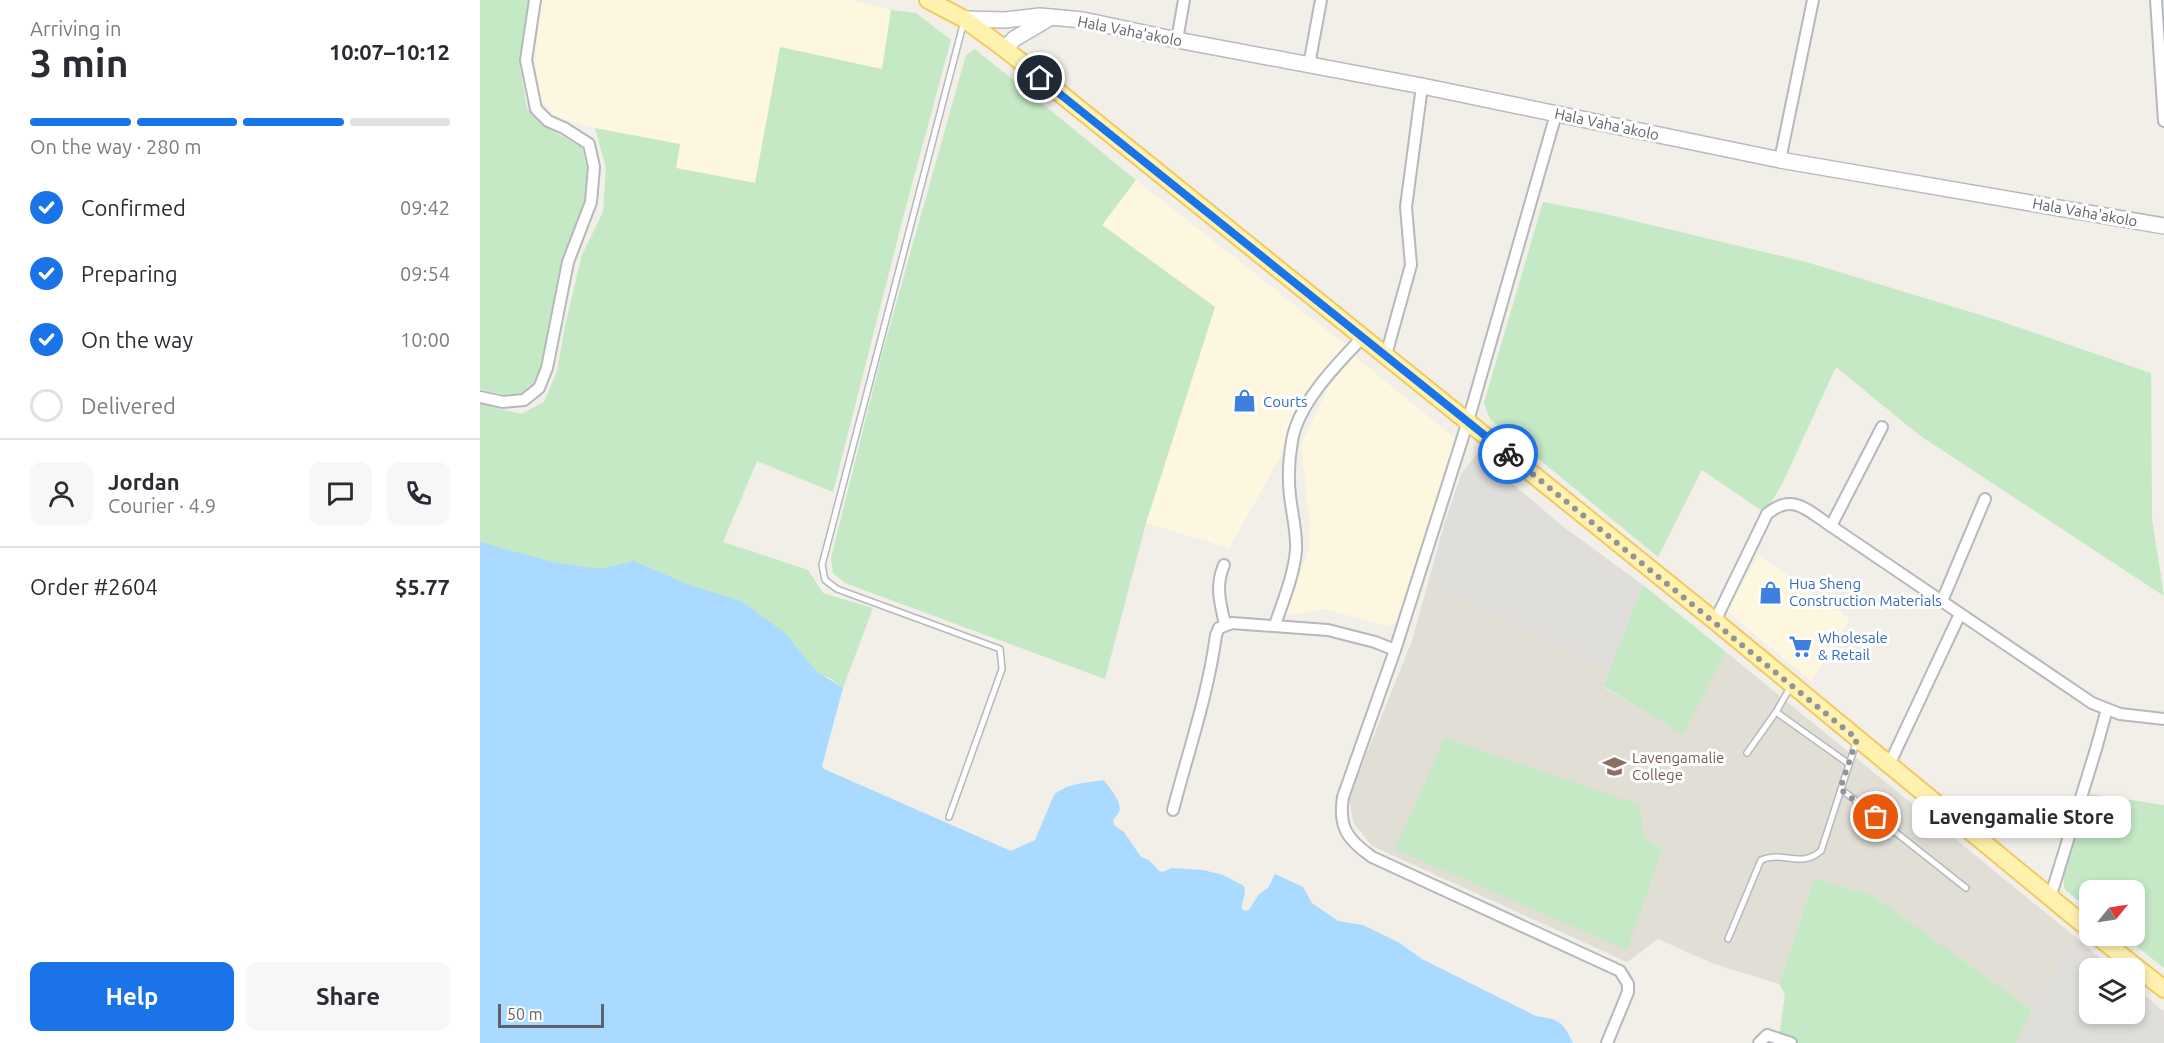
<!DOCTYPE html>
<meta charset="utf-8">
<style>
:root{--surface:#fff;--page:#f7f7f7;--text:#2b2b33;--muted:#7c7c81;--line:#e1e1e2;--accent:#1a73e8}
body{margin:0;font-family:Ubuntu,sans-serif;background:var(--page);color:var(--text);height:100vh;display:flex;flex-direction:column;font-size:22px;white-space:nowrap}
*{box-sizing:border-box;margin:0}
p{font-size:20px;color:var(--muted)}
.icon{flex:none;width:33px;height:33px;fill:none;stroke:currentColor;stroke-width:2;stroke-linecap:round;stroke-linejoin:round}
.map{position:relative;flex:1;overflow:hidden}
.drawer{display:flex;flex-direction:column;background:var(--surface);width:480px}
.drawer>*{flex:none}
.needle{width:39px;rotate:60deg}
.controls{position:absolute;left:1599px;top:880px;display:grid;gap:12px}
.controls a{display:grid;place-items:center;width:66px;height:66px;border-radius:12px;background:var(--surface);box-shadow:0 3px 9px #0003;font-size:30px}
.scale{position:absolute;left:18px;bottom:15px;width:106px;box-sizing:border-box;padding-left:6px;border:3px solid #5f6368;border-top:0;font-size:16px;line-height:21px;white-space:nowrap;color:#5f6368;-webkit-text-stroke:4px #fff;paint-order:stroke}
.pin{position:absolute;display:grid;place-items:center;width:51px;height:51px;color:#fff;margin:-26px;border:3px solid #fff;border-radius:50%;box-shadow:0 2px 6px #0007}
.courier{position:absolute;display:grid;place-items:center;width:60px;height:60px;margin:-30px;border:4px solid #1a73e8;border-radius:50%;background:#fff;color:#222;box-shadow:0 2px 8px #0007}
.bubble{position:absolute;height:42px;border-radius:12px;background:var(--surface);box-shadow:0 3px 9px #0003;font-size:20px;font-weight:700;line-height:42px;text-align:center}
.head em{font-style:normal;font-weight:700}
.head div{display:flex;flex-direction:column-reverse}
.head{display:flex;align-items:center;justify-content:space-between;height:102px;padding:0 30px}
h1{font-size:39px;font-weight:700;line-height:45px}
.bar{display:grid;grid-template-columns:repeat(4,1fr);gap:9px 6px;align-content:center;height:72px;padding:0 30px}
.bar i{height:8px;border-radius:4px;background:var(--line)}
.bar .active{background:var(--accent)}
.bar p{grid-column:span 4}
.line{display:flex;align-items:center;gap:15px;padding:0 30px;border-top:2px solid var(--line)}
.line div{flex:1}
.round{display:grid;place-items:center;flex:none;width:63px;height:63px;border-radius:12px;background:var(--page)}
ol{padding:0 30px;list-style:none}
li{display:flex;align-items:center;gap:18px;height:66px}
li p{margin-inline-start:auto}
li .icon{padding:6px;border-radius:50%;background:var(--accent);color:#fff;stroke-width:4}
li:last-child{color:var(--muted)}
li i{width:33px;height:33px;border:3px solid var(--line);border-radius:50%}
.primary-button{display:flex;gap:12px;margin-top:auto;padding:12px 30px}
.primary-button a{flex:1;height:69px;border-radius:12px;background:var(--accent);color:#fff;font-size:24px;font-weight:700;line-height:69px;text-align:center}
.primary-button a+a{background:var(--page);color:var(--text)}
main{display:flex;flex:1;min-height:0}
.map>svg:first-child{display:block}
.commercial{fill:#fef7e0}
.industrial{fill:#e0deda}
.education{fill:#e1ded6}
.green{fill:#c5e8c5}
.water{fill:#aadaff}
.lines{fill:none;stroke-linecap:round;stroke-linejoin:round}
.lane-casing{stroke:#b5b8bc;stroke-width:8}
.street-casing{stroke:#b5b8bc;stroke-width:14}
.secondary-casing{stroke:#b6babf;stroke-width:18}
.primary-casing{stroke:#f2c960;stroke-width:20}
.lane{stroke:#fff;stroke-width:5}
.street{stroke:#fff;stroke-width:10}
.secondary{stroke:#fff;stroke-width:15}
.primary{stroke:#fff2af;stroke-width:16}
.done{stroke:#929495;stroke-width:6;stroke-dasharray:0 10.8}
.route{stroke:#1a73e8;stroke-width:8}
.labels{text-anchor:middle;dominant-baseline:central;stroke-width:6;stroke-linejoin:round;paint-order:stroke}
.street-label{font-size:15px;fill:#5f6368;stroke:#fff}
.shop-label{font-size:15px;fill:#366cbe;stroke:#fff;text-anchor:start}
.education-label{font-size:15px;fill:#785e54;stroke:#fff;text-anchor:start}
</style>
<main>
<section class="drawer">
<div class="head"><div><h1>3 min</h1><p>Arriving in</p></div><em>10:07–10:12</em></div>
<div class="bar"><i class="active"></i><i class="active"></i><i class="active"></i><i></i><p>On the way · 280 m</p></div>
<ol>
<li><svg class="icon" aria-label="check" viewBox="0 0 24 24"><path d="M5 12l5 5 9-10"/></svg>Confirmed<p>09:42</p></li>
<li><svg class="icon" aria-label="check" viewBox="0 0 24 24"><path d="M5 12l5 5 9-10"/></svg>Preparing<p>09:54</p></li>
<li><svg class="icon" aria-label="check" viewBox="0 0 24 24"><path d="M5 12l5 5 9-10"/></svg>On the way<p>10:00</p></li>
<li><i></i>Delivered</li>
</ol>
<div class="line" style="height:108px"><a class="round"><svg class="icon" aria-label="person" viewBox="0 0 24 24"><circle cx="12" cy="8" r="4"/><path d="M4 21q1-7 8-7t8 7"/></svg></a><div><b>Jordan</b><p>Courier · 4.9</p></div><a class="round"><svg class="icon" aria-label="chat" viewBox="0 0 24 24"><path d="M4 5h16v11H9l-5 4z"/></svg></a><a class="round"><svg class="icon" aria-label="phone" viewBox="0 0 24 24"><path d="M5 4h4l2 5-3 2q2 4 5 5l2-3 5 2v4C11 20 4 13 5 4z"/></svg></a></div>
<div class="line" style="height:78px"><div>Order #2604</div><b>$5.77</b></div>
<div class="primary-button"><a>Help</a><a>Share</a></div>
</section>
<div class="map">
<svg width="1684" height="1043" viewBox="0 0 1684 1043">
<rect width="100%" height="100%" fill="#f1efe8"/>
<g class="commercial">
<path d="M61 0H370L411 10 402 69 300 48 276 183 196 168 199 144 115 128 77 118 62 102 55 64Z"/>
<path d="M656 180 864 344 749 548 666 523 735 307 622 225Z"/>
<path d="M873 355 977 440 921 620 907 626 845 609 806 615 829 549 830 524 821 444 848 388Z"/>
<path d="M1278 555 1370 619 1331 681 1247 611Z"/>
</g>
<g class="industrial">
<path d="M997 454 1085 528 1163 585 1129 671 948 583 964 525 981 474Z"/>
<path d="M1593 935 1633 969H1610V1014H1654L1655 987 1684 1012V1043H1536L1552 1010Z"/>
</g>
<path class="education" d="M948 583 1129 671 1123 687 1203 734 1246 652 1593 935 1552 1010 1394 896 1334 878 1299 984 1234 964 1178 939 1147 962 892 846 873 822 869 797 932 641Z"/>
<g class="green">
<path d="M0 0H49L40 66 47 109 66 127 102 148 108 172 107 201 63 367C46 403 35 398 0 389Z"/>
<path d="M411 10 436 13 471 40 425 210 353 492 277 461 243 542 328 570 343 593 393 608 363 688 350 678 0 542V404L41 414 64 402 77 371 85 326 102 255 123 212 126 168 115 128 200 144 196 168 275 183 300 47 402 69Z"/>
<path d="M495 49 656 180 622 225 735 307 666 523 625 679 365 583 353 573 351 558 402 354 486 55Z"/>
<path d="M1063 202 1121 213 1326 262 1517 320 1671 373 1672 519 1684 596 1439 435 1356 367 1302 484 1285 513 1222 470 1178 557 1010 419 1004 403Z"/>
<path d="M1163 585 1246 652 1203 735 1123 686Z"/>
<path d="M965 738 1159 805 1164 838 1182 849 1147 950 915 849Z"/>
<path d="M1610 794 1684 805V968L1644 936H1654V891H1610L1609 909 1585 890 1583 878Z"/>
<path d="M1334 878 1394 896 1552 1010 1536 1043H1316L1299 1038 1305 994 1299 984Z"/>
</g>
<path class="water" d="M0 542 77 563 121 569 154 561 209 585 261 601 305 633 336 671 363 688 342 766 344 769 531 851 555 840 574 795C587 783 606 783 623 780 629 786 643 803 639 812 638 815 635 817 633 820L634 825 644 832 661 857 669 860 679 871 682 872 692 868 723 870 743 875 764 886C767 895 761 901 762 909L765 911 769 910 779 894 788 888 795 874 823 887 832 903 858 921 883 925 918 942 942 959 1056 1016C1079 1019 1083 1022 1093 1043H0Z"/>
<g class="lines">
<defs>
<g id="lane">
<path d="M1296 712 1369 764"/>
<path d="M1267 753 1296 712 1311 686"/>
<path d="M1361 789 1486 888"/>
<path d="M469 817 522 669 520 649 357 589 345 580 342 565 484 21"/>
<path d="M1248 939 1281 860C1303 850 1319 869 1341 851L1377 740"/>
</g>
<g id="street">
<path d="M1676 0 1684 121"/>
<path d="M697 40 704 0"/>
<path d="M829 65 841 0"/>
<path d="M1076 114 988 421 915 650 863 797C858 828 868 840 892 857L1140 971 1148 984V992L1127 1043"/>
<path d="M1300 160 1333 0"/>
<path d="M906 355 931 265 926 207 942 86"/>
<path d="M0 397 23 402 44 400 59 388 67 368 88 262 111 202 114 167 109 144 84 128 68 121 56 109 46 60 55 0"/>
<path d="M1351 526 1402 427"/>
<path d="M744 565C735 585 740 603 745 624"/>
<path d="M1462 601 1505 499"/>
<path d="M1235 621 1287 514C1313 492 1328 511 1351 526L1612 703 1640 714 1684 719"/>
<path d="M795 625C803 601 814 575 816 550 817 532 812 514 810 496 808 479 809 458 812 441 818 403 858 363 883 337"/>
<path d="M1409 765 1480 614"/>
<path d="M693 810C708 752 728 695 736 635L739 628 752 623 848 630 895 642 915 650"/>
<path d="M1570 898 1616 749 1627 709"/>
<path d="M1279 1043 1287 1035 1311 1043"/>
</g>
<g id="secondary">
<path d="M484 19 525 20 560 16 603 20 697 40 942 86 1300 160 1684 226"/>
<path d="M525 49 534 39 571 17"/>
</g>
<g id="primary">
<path d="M448 0 484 19 525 49 1235 621 1610 930"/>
<path d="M1617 936 1684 989"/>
</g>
</defs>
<use href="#lane" class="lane-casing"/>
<use href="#street" class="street-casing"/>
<use href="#secondary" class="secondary-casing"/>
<use href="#primary" class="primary-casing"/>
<use href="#lane" class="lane"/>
<use href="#street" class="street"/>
<use href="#secondary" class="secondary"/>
<use href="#primary" class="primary"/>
</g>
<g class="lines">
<path class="done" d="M1028 454 1377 739 1360 789 1396 817"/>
<path class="route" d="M560 78 1028 454"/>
</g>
<defs>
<symbol id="shop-bare" viewBox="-9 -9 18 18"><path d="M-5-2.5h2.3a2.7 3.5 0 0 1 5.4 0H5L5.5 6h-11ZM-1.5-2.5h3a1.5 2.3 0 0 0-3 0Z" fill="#3f7fe0" stroke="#fff" stroke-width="2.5" paint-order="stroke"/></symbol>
<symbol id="supermarket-bare" viewBox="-9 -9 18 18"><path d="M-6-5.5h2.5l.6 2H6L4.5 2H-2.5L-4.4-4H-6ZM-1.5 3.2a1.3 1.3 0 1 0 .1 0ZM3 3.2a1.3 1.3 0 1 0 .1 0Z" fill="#3f7fe0" stroke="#fff" stroke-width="2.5" paint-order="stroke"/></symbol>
<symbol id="school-bare" viewBox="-9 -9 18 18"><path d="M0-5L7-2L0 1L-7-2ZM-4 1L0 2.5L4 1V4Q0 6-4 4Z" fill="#8d6e63" stroke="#fff" stroke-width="2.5" paint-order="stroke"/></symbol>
</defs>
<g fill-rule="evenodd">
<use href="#shop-bare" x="748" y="384" width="33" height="33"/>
<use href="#shop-bare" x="1274" y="576" width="33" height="33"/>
<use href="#supermarket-bare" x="1304" y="630" width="33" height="33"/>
<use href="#school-bare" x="1118" y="750" width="33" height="33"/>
</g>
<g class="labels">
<g class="street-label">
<text transform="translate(650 31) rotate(11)">Hala Vaha'akolo</text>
<text transform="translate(1127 124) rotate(12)">Hala Vaha'akolo</text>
<text transform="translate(1605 212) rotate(10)">Hala Vaha'akolo</text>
</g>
<g class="shop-label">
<text x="783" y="401">Courts</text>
<text x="1309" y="583">Hua Sheng<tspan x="1309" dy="17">Construction Materials</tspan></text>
<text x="1338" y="637">Wholesale<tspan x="1338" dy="17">&amp; Retail</tspan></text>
</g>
<g class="education-label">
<text x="1152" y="757">Lavengamalie<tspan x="1152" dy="17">College</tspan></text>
</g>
</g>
</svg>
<div class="controls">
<a><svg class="needle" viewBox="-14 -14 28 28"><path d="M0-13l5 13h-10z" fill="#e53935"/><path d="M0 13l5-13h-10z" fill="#7c7c81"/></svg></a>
<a><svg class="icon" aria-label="layers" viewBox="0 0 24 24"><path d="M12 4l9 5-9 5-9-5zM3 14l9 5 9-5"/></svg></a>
</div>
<div class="scale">50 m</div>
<div class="pin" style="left:1396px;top:817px;background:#ea580c"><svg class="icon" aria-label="bag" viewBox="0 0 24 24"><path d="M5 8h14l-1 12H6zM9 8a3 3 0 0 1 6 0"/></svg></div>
<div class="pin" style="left:560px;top:78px;background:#1f2937"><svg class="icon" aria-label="home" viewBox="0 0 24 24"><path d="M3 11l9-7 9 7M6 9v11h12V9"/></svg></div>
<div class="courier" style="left:1028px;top:454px"><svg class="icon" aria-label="bike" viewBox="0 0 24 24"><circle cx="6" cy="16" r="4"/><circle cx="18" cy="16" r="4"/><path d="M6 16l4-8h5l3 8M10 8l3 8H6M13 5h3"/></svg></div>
<div class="bubble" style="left:1432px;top:796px;width:219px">Lavengamalie Store</div>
</div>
</main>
